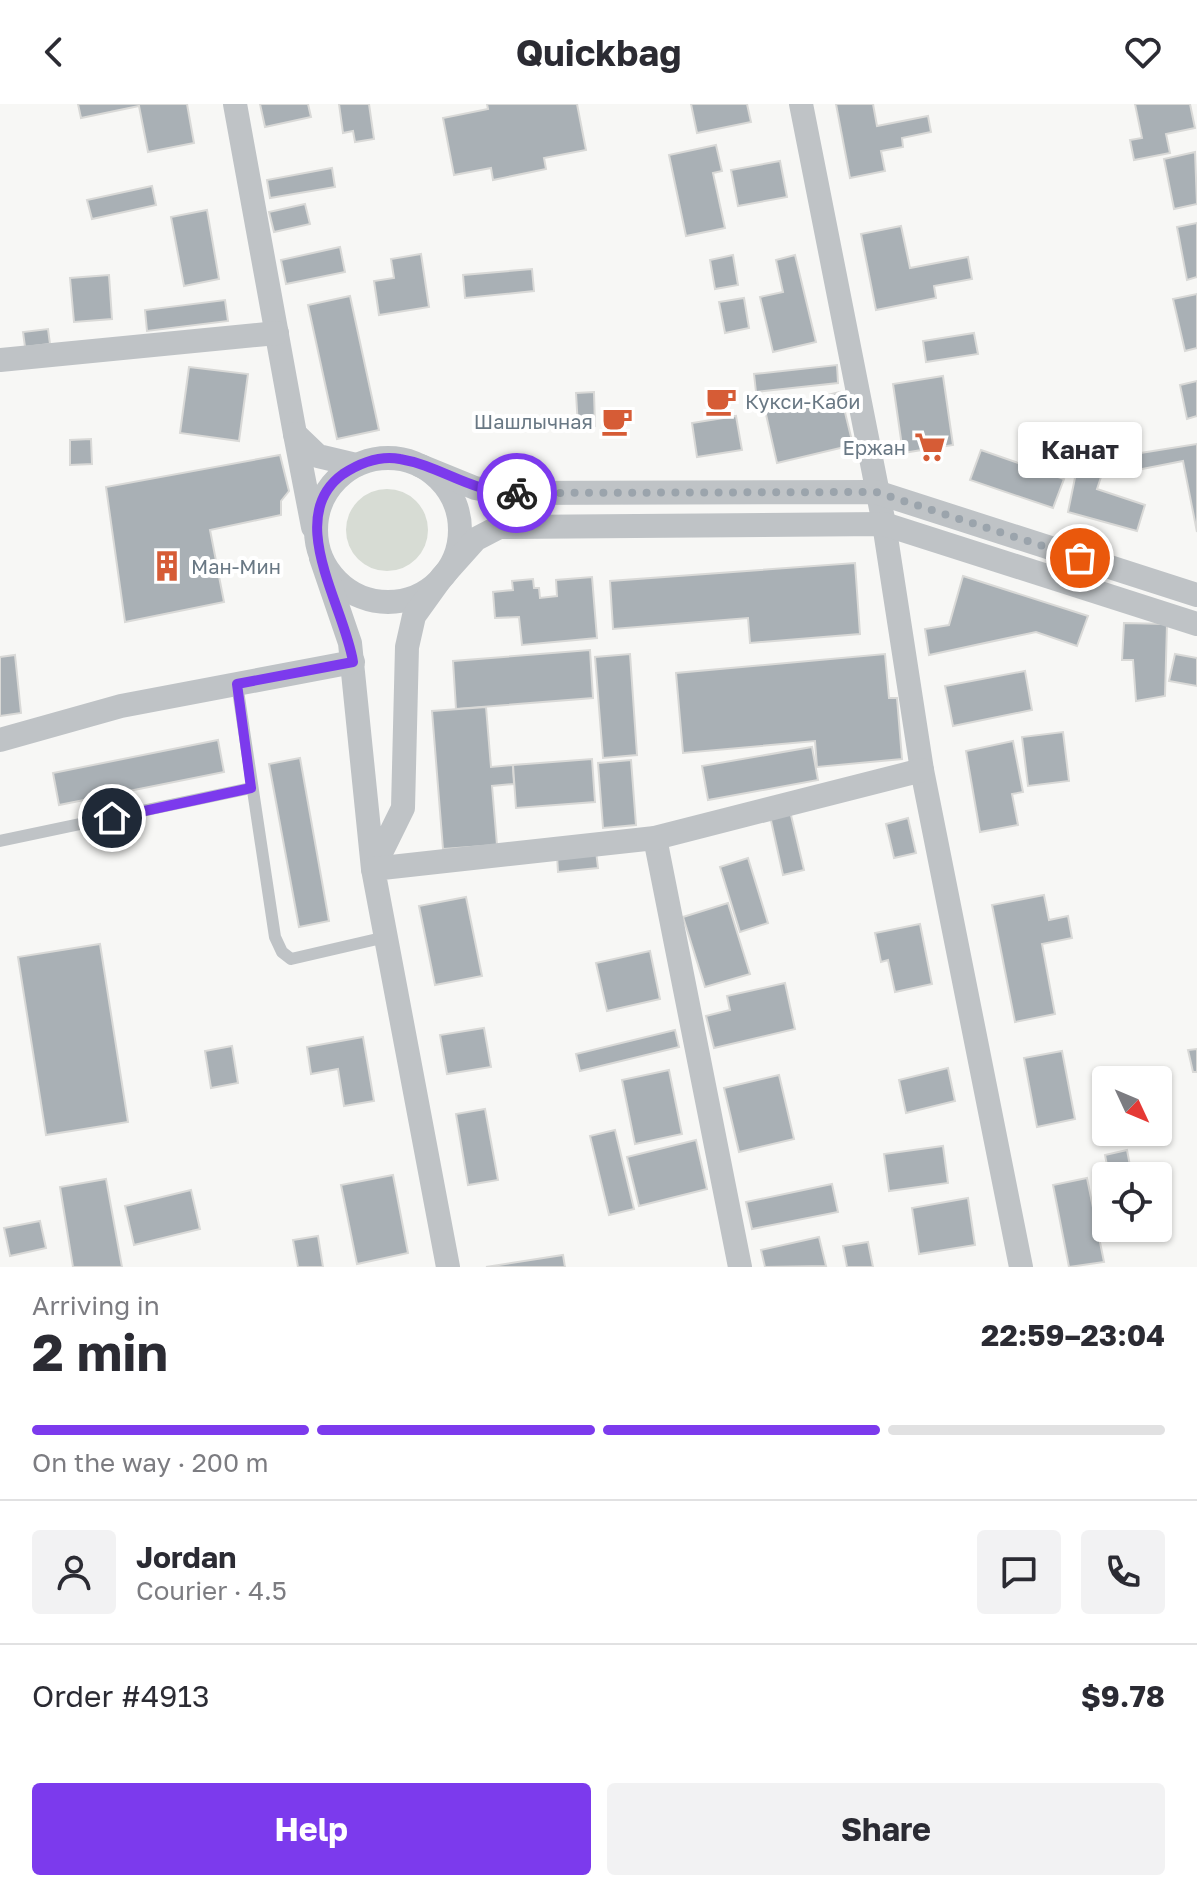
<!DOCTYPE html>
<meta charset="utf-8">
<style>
:root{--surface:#fff;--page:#f2f2f3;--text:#2b2b33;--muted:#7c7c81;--line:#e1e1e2;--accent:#7c3aed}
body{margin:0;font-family:"Golos Text",sans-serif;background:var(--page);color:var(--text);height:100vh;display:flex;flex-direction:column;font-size:30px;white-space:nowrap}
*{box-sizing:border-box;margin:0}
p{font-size:26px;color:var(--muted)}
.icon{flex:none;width:44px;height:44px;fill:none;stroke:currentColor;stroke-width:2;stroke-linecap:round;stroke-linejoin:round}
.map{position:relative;height:1163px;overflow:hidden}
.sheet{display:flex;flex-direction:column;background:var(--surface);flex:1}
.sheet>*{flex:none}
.needle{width:52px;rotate:134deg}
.buttons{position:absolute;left:1092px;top:962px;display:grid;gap:16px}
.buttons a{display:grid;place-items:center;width:80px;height:80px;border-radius:8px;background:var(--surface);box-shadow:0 2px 6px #0004;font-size:40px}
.pin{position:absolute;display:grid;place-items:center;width:68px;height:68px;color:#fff;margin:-34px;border:4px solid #fff;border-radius:50%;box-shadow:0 2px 8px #0007}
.courier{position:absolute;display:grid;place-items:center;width:80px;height:80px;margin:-40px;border:6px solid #7c3aed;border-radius:50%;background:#fff;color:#222;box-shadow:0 2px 10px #0007}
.bubble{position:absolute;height:56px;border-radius:8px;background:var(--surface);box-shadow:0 2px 6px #0004;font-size:26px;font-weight:700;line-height:56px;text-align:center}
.overview em{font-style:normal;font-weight:700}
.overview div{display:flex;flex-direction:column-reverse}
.overview{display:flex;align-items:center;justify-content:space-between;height:136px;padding:0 32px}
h1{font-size:52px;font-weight:700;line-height:60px}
.bar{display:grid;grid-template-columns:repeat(4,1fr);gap:12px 8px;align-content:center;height:96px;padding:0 32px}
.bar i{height:10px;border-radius:6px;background:var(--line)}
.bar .on{background:var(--accent)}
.bar p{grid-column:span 4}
.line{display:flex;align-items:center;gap:20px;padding:0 32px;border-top:2px solid var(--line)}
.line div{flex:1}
.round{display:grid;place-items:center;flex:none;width:84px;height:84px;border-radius:8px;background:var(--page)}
.primary-button{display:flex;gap:16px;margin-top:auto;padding:16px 32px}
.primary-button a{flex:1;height:92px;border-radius:8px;background:var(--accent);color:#fff;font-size:32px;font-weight:700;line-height:92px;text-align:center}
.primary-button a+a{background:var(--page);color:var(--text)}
header{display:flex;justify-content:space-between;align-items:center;height:104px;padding:0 32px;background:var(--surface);font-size:36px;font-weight:700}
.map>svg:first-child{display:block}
.green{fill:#d7dcd4}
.building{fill:#a9b0b5;stroke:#d9d9d7;stroke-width:2}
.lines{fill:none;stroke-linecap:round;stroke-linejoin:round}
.lane{stroke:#bfc3c6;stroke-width:12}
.street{stroke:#bfc3c6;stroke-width:24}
.done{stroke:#9ba4ac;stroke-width:8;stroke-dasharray:0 14.4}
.route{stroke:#7c3aed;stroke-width:10}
.labels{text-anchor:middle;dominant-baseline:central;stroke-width:8;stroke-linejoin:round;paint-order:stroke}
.poi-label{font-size:20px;fill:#697884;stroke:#fff;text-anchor:start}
</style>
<header><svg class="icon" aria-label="back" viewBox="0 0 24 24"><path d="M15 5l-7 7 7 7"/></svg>Quickbag<svg class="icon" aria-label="heart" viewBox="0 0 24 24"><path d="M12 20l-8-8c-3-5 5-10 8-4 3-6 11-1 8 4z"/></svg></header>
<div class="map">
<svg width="1197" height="1163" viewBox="0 0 1197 1163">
<rect width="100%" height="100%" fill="#f7f7f5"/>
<circle class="green" cx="387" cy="426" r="41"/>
<g class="building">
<path d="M78 0H187L194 39 148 48 139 2 81 14Z"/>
<path d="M260 0H308L311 13 265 23Z"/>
<path d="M339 0H369L374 35 355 38 353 27 343 29Z"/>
<path d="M487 0H577L586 46 544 54 546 65 493 76 491 64 454 71 443 14 488 5Z"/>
<path d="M691 0H747L751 18 697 29Z"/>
<path d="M836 0H873L877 22 928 12 931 28 902 34 903 43 881 47 885 67 850 74Z"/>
<path d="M1135 0H1190L1195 24 1166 30 1170 49 1134 56 1130 36 1142 34Z"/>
<path d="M716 41 722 67 713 69 725 124 686 132 669 51Z"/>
<path d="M1195 48 1197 100 1174 105 1164 55Z"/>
<path d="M780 57 787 93 738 102 731 66Z"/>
<path d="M332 64 335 83 270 94 267 76Z"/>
<path d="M152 82 156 101 92 115 87 96Z"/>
<path d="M305 100 310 120 274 128 269 108Z"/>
<path d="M207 106 219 175 184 182 171 113Z"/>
<path d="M1197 119V173L1187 176 1177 123Z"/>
<path d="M901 122 910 164 968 153 972 175 934 182 936 194 876 206 861 130Z"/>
<path d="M340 143 345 168 286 180 281 156Z"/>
<path d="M421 150 429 203 379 211 374 177 394 174 391 155Z"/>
<path d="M733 151 738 181 715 185 710 156Z"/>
<path d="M795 151 816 238 773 248 760 193 783 188 776 156Z"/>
<path d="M532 165 534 187 465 194 463 171Z"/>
<path d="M109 171 112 215 74 218 70 174Z"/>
<path d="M1197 190V244L1185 247 1173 195Z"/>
<path d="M350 192 379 326 337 335 308 201Z"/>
<path d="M744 194 749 224 725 229 719 198Z"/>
<path d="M225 196 228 217 147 227 145 206Z"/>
<path d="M48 225 50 240 25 243 23 228Z"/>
<path d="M974 229 978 250 926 258 923 237Z"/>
<path d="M837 261 838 279 756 288 754 270Z"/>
<path d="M189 263 248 270 239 337 180 329Z"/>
<path d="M943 272 953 341 903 349 893 280Z"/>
<path d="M1197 277V312L1187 315 1180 281Z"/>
<path d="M594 288 595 322 578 323 576 289Z"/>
<path d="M840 288 853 341 777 359 765 306Z"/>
<path d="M736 312 742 346 697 353 692 319Z"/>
<path d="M91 335 92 360 70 361V336Z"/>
<path d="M1197 340V428L1183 357 1101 373 1097 385 1145 401 1137 427 1068 408 1078 359Z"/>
<path d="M981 346 1064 375 1053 404 970 376Z"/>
<path d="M280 351 289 387 281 397V411L210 426 224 498 125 518 106 383Z"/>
<path d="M855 459 860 530 750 539 748 514 613 525 610 477Z"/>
<path d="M963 472 1088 512 1077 542 1036 528 929 551 925 525 949 521Z"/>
<path d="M592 473 597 534 522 541 519 513 495 514 493 488 513 486 512 477 533 475 534 484H539L540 494 557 492 556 476Z"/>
<path d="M1124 519 1167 520 1165 592 1136 597 1133 556H1122Z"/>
<path d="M590 546 593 594 456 605 453 557Z"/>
<path d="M630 550 637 651 603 654 595 553Z"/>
<path d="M885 550 889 594H897L902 655 817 663 815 637 683 649 676 569Z"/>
<path d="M1175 550 1197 554V582L1169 577Z"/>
<path d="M15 551 21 609 0 612V553Z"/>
<path d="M1025 567 1032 606 953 622 945 582Z"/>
<path d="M486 603 491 663 513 661 514 680 492 682 497 741 443 745 432 607Z"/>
<path d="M1063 628 1069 677 1028 682 1022 633Z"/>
<path d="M218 636 224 668 59 701 53 669Z"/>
<path d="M1013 637 1023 688 1012 690 1018 721 980 728 966 647Z"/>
<path d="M812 643 818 676 708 696 702 662Z"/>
<path d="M300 654 329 817 299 823 269 660Z"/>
<path d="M592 655 595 698 516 704 513 661Z"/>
<path d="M631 656 636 721 603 724 598 659Z"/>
<path d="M790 707 804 766 783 771 770 712Z"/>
<path d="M908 714 916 749 894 754 886 720Z"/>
<path d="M596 747 598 764 558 768 557 751Z"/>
<path d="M748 754 768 819 740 828 720 763Z"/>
<path d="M1044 791 1049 816 1068 812 1072 834 1042 840 1055 910 1015 918 992 801Z"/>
<path d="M466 793 482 872 435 881 419 802Z"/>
<path d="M728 799 750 870 705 883 683 813Z"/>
<path d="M920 820 932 880 895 888 888 856 881 858 875 829Z"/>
<path d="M100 840 128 1018 46 1031 18 853Z"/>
<path d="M650 847 660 895 607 907 596 859Z"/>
<path d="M785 879 795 925 714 944 706 912 730 906 727 892Z"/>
<path d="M484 924 491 963 447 970 440 931Z"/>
<path d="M675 926 679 943 580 967 576 950Z"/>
<path d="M363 933 374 997 344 1002 338 965 311 970 307 943Z"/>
<path d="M232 942 238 979 211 984 205 947Z"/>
<path d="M1197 945V968H1193L1188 946Z"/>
<path d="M1062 947 1075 1015 1037 1023 1024 954Z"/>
<path d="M948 964 955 997 906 1009 899 976Z"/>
<path d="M669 966 682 1030 635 1040 622 976Z"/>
<path d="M779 971 794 1035 739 1048 724 984Z"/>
<path d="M485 1005 498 1076 468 1081 456 1010Z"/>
<path d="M615 1026 634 1105 609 1111 590 1032Z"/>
<path d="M696 1036 707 1085 639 1102 627 1053Z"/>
<path d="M943 1042 948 1079 889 1087 884 1050Z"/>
<path d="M1127 1046 1132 1072H1109L1105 1051Z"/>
<path d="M393 1071 408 1149 357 1160 341 1081Z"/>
<path d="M1087 1074 1104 1158 1069 1163 1053 1081Z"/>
<path d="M106 1075 122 1163H73L60 1083Z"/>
<path d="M832 1080 838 1108 752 1125 746 1098Z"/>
<path d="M191 1086 200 1125 134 1141 125 1102Z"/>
<path d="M968 1094 975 1141 919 1150 912 1104Z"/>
<path d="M40 1117 46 1144 10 1152 4 1124Z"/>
<path d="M318 1132 323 1163H298L293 1136Z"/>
<path d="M819 1133 826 1162 765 1163 761 1146Z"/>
<path d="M868 1138 873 1163H847L843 1142Z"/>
<path d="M563 1151 565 1163H486Z"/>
</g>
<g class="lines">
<g class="lane">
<path d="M237 580 275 833 282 848 291 855 386 833"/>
<path d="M0 737 251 684"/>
</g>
<g class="street">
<path d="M235 0 295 330"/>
<path d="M801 0 884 420 922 666 1021 1163"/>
<path d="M0 256 277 229"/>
<circle cx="388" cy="426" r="72"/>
<path d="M421 362 475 384 502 389 876 388 1197 491"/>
<path d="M313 423 295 330 318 352 356 361"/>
<path d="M321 454 350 539 373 765 403 704 407 543 414 512 442 473 476 435 499 423 884 420 1197 520"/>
<path d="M0 636 121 602 353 558"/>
<path d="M655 734 740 1163"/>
<path d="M448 1163 373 765 655 734 922 666"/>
</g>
</g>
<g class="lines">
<path class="done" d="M517 389 876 388 1080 454"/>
<path class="route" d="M112 714 251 684 237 580 353 558C345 503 283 413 343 370 360 359 379 351 400 355 442 362 470 389 517 389"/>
</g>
<defs>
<symbol id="cafe-bare" viewBox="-9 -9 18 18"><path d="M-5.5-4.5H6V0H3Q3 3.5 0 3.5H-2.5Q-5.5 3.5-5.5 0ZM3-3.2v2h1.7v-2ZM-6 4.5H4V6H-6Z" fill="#d65c36" stroke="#fff" stroke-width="2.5" paint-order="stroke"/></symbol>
<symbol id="supermarket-bare" viewBox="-9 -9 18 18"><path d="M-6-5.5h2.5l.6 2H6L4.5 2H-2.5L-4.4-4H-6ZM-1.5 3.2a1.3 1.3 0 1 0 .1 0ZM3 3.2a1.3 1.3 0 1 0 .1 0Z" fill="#d65c36" stroke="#fff" stroke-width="2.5" paint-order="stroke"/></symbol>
<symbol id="building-bare" viewBox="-9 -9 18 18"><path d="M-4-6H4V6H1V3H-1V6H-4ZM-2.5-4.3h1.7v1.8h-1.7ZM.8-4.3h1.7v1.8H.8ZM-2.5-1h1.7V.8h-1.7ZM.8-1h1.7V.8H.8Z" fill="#d65c36" stroke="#fff" stroke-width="2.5" paint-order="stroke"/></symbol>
</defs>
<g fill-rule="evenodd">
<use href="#cafe-bare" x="699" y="275" width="44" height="44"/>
<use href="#cafe-bare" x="595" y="295" width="44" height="44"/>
<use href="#supermarket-bare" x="908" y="321" width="44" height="44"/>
<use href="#building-bare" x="145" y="440" width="44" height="44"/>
</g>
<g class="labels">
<g class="poi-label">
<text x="745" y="297">Кукси-Каби</text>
<text x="593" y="317" text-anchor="end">Шашлычная</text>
<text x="906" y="343" text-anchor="end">Ержан</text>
<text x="191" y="462">Ман-Мин</text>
</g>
</g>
</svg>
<div class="buttons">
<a><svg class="needle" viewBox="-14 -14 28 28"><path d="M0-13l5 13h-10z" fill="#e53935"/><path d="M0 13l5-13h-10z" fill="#7c7c81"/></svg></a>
<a><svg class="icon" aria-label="locate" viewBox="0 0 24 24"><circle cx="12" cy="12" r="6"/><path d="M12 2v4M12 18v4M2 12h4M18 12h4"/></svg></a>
</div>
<div class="pin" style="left:1080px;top:454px;background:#ea580c"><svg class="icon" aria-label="bag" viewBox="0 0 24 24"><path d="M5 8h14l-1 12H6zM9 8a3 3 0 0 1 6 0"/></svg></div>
<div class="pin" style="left:112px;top:714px;background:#1f2937"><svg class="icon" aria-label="home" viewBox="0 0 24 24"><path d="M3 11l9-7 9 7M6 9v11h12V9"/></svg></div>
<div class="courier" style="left:517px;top:389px"><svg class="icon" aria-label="bike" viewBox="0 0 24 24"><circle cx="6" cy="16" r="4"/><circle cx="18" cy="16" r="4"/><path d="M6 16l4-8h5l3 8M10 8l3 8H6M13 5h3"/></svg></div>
<div class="bubble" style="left:1018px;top:318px;width:124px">Канат</div>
</div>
<section class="sheet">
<div class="overview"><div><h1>2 min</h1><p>Arriving in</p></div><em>22:59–23:04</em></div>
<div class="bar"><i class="on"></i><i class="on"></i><i class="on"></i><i></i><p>On the way · 200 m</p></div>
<div class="line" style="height:144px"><a class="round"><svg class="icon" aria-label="person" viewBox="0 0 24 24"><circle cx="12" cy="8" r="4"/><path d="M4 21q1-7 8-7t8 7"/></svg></a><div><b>Jordan</b><p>Courier · 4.5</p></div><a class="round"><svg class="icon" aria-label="chat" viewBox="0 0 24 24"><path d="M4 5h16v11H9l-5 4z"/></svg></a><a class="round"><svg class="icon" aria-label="phone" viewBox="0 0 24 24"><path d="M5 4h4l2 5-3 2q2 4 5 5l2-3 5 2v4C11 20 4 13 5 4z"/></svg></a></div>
<div class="line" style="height:104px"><div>Order #4913</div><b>$9.78</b></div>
<div class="primary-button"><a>Help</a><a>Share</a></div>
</section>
